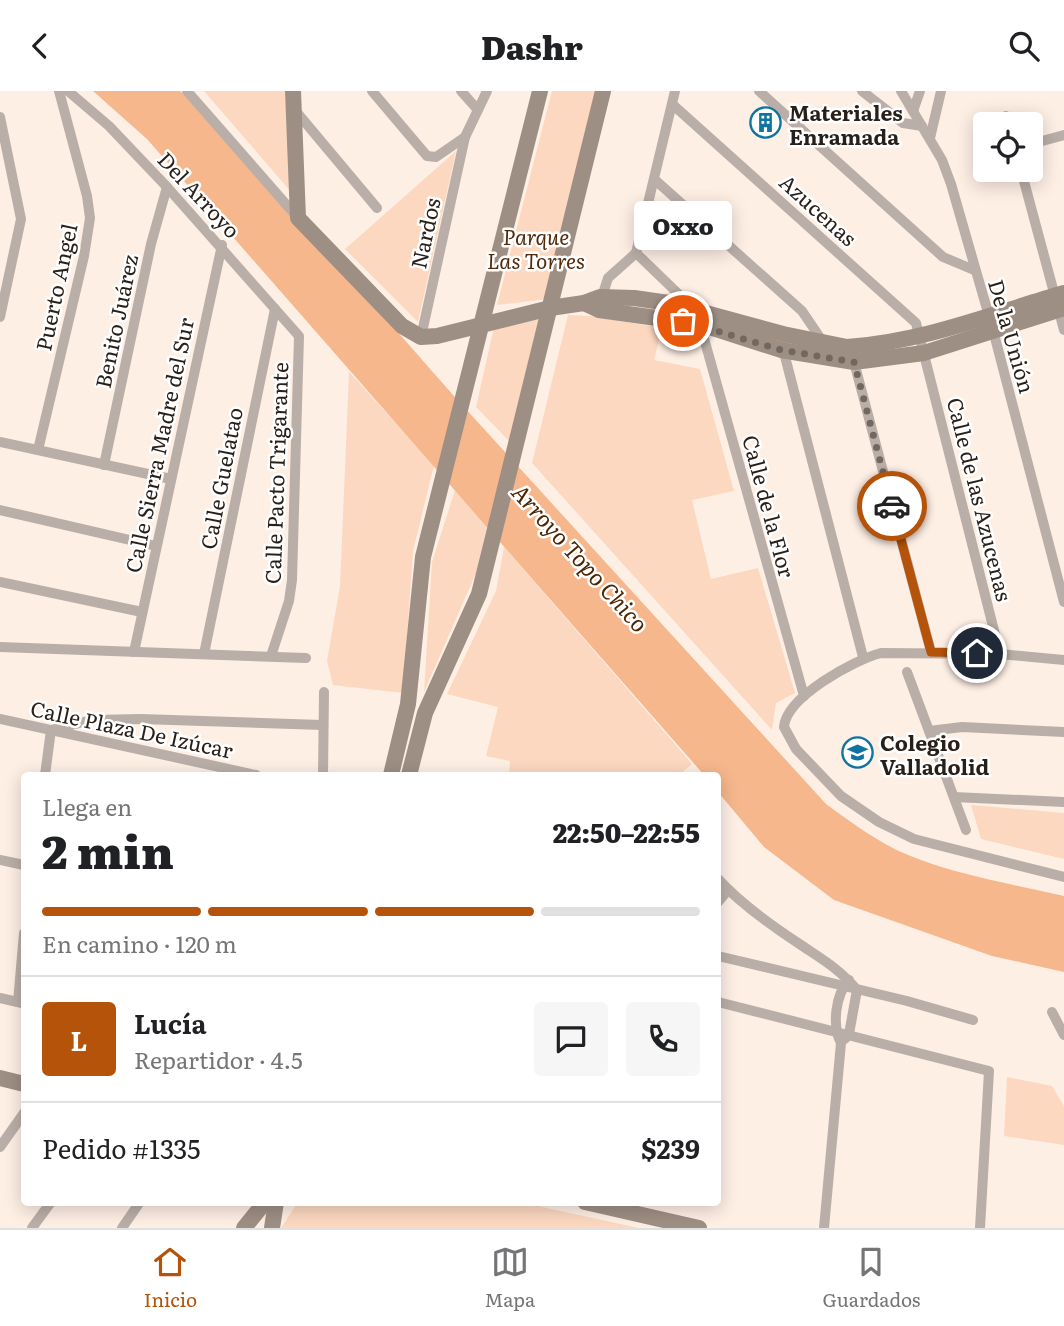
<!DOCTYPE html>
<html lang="es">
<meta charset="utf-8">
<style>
:root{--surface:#fff;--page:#f6f6f6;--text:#202124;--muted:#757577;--line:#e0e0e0;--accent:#b45309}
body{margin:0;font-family:Literata,serif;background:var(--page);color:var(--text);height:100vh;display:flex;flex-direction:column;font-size:26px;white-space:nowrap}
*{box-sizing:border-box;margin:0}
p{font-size:23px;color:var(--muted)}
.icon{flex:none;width:38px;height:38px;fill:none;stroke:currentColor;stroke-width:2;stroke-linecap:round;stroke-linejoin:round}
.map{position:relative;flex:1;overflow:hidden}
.panel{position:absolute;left:21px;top:681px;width:700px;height:434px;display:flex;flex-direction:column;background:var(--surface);border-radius:7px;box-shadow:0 4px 18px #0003}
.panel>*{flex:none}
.tools{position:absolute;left:973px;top:21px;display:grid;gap:14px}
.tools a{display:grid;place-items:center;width:70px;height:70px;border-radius:7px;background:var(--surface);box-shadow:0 4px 18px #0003;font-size:35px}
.pin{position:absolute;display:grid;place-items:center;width:60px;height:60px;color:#fff;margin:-30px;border:4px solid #fff;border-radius:50%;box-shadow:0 2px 7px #0007}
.courier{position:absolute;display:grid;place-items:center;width:70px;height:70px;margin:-35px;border:5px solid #b45309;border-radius:50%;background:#fff;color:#222;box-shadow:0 2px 9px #0007}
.bubble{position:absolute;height:49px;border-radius:7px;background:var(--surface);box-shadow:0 4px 18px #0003;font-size:23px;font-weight:800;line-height:49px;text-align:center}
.headline em{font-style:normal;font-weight:800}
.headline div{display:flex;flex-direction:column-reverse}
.headline{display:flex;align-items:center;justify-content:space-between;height:119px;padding:0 21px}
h1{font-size:46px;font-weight:800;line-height:52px}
.bar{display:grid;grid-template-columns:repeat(4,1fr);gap:10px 7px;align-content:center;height:84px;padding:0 21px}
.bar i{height:9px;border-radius:5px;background:var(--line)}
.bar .on{background:var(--accent)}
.bar p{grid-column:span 4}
.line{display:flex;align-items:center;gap:18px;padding:0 21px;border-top:2px solid var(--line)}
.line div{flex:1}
.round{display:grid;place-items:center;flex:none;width:74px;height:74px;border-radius:7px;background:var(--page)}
header{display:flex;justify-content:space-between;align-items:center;height:91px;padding:0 21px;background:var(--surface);font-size:32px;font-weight:800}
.menu{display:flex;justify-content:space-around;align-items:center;height:98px;border-top:2px solid var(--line);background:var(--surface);font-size:19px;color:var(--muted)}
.menu a{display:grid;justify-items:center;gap:4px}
.menu .on{color:var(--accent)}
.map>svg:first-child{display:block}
.green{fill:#fcd8c0}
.water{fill:#f6b78c}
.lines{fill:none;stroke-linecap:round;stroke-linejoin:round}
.street{stroke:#baafa8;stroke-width:10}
.secondary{stroke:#9e8f84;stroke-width:16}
.done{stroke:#736860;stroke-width:7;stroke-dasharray:0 12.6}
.route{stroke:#b45309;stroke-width:9}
.labels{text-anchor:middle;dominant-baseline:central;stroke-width:5;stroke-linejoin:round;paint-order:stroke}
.poi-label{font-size:21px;font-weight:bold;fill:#281f19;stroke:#fff;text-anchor:start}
.street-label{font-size:21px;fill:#281f19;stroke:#fff}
.park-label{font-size:21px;font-style:italic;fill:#532b0a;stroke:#fff}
.water-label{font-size:23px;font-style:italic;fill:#4c2503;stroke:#fff}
</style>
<header><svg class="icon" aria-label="back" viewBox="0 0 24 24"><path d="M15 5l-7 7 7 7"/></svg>Dashr<svg class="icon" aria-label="search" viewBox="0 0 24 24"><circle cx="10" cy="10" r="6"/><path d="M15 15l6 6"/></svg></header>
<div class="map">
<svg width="1064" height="1137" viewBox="0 0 1064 1137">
<rect width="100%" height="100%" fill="#feefe5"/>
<g class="green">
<path d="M204 0H285L291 101Z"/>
<path d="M552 0H600L547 208 497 214Z"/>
<path d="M456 60 418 231 345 158Z"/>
<path d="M544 224 509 350 476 316 494 236Z"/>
<path d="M568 224 591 225 662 237 654 269 700 278 734 400 692 409 711 488 758 477 795 602 776 612 772 639 532 372Z"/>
<path d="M349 281 434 374 413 460 403 602 333 594 327 570 340 495Z"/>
<path d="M455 399 488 431 476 482 424 601 432 471Z"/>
<path d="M504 456 692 673 679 684H509L510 670 486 665 498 616 447 603 496 500Z"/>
<path d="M971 714 1064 722V768L981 748Z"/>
<path d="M1007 986 1052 995 1064 1015V1054L1004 1045Z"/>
<path d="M298 1111H519L639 1137H281Z"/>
</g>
<path class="water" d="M93 0H180L207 24 453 304 826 713C852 732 879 752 908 764 957 784 1012 793 1064 805V881L992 865 834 809 764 756 718 701V684H704L176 81 147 48Z"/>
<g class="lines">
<g class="street">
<path d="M68 0 109 35 167 96 299 245 292 489 289 510 271 565"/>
<path d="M187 0 298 127"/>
<path d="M372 0 427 65 436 66 465 46"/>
<path d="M461 0 477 18"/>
<path d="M759 0 943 166 974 179"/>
<path d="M862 0 903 32 922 35"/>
<path d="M901 0 942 69 951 93 993 239 1064 511"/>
<path d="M672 13 916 232 1000 563"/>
<path d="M294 18 377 117"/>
<path d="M913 20 920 0"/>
<path d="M1006 25 1009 33"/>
<path d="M0 26 21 128 0 226"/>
<path d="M930 47 941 0"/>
<path d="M1031 53 1064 44"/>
<path d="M1021 79 1064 239"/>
<path d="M654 88 802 220 823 251"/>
<path d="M636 162 694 218 700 233 804 605"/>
<path d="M636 162 675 0"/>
<path d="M600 212 608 187 636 162"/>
<path d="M421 246 465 46 487 0"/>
<path d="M782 254 863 566"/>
<path d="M854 271 931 561"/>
<path d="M0 351 171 388"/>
<path d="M38 359 84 165 90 127 87 105 59 0"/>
<path d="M104 374 151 153 167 96"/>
<path d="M0 419 156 455"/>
<path d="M0 491 142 521"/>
<path d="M0 556 306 567"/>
<path d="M134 561 222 154"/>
<path d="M204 563 275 218"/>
<path d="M1064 569 1000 563 881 562C854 569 786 606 784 636L796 658 841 705 879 731 914 748 1064 786"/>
<path d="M907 581 966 739"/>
<path d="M0 628 256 684"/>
<path d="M929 640 962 636 1064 641"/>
<path d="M45 684 51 639 92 629 141 628 322 634"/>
<path d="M323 684 324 601"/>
<path d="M954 706 1064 711"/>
<path d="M0 769 24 774"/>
<path d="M718 788C741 813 769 833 798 852 820 867 840 878 857 899L849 943 845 948"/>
<path d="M718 811 728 799"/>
<path d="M718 865 907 910 973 929"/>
<path d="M0 907 22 912"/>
<path d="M18 911 24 842"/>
<path d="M718 911 989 980 980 1137"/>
<path d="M1052 921 1064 944"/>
<path d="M0 1056 24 1022"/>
<path d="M32 1137 51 1111"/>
<path d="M122 1137 140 1111"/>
<path d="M824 1137 841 952C832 935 835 904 849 889"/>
</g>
<g class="secondary">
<path d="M293 0 298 127 402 235 421 246 437 245 550 217 584 212 600 206 634 207 669 212 783 243 847 256C923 251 991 223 1064 202"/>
<path d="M584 212 599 219 700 233 781 259 854 271 924 262 1064 217"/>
<path d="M391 684 408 613 423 466 540 0"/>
<path d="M409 684 425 622 479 503 603 0"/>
<path d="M0 987 24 993"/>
<path d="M585 1111 699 1137"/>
<path d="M244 1137 265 1111"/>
<path d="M272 1137 276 1111"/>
</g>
</g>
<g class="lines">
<path class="done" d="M683 230 781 259 854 271 892 415"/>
<path class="route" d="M892 415 931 561 977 562"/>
</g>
<defs>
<symbol id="building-ring" viewBox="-11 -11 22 22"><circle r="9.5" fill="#fff" stroke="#1074a1" stroke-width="1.5"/><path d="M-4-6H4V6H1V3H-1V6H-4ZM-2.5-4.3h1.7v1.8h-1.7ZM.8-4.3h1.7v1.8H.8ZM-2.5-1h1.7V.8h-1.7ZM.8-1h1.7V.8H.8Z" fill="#1074a1"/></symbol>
<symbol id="school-ring" viewBox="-11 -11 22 22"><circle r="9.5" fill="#fff" stroke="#1074a1" stroke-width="1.5"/><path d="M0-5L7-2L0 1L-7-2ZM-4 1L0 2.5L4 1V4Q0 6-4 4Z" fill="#1074a1"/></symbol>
</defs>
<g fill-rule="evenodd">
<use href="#building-ring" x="748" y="14" width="35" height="35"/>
<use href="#school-ring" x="840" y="644" width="35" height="35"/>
</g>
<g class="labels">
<g class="poi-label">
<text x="789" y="20">Materiales<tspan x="789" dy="24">Enramada</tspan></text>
<text x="880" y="650">Colegio<tspan x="880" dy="24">Valladolid</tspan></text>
</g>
<g class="street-label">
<text transform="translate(200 103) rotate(47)">Del Arroyo</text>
<text transform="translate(819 118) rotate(42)">Azucenas</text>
<text transform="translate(424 142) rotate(-78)">Nardos</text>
<text transform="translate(55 196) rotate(-78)">Puerto Angel</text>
<text transform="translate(115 230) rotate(-78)">Benito Juárez</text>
<text transform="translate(1013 245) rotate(74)">De la Unión</text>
<text transform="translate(158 354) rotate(-78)">Calle Sierra Madre del Sur</text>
<text transform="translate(275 382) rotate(-88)">Calle Pacto Trigarante</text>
<text transform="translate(220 387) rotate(-79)">Calle Guelatao</text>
<text transform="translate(981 408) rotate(76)">Calle de las Azucenas</text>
<text transform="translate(770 415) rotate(75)">Calle de la Flor</text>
<text transform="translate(132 637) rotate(12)">Calle Plaza De Izúcar</text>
</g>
<g class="park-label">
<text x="536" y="144">Parque<tspan x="536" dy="24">Las Torres</tspan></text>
</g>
<g class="water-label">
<text transform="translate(581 466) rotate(48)">Arroyo Topo Chico</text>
</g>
</g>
</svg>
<div class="tools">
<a><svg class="icon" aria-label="locate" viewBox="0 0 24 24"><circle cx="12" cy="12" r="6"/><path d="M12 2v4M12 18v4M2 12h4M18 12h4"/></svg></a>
</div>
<div class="pin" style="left:683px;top:230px;background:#ea580c"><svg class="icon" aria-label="bag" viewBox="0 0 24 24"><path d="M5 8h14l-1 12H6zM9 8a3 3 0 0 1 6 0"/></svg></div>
<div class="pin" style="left:977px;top:562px;background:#1f2937"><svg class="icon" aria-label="home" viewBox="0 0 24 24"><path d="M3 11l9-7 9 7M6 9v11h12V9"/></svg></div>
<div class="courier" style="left:892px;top:415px"><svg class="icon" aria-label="car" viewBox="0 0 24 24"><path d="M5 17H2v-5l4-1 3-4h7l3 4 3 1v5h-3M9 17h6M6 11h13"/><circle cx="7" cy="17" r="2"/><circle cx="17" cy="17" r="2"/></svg></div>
<div class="bubble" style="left:634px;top:110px;width:98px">Oxxo</div>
<section class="panel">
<div class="headline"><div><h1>2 min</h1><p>Llega en</p></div><em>22:50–22:55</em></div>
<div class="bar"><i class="on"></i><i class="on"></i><i class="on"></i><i></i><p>En camino · 120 m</p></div>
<div class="line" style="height:126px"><b class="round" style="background:var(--accent);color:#fff">L</b><div><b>Lucía</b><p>Repartidor · 4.5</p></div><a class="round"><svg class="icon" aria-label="chat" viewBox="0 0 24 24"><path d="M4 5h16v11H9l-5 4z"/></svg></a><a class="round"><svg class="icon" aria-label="phone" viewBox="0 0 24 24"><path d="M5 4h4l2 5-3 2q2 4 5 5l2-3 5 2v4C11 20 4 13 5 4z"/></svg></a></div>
<div class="line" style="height:91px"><div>Pedido #1335</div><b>$239</b></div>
</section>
</div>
<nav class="menu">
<a class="on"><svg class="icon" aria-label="home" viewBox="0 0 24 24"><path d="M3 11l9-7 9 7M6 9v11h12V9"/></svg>Inicio</a>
<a><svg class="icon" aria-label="map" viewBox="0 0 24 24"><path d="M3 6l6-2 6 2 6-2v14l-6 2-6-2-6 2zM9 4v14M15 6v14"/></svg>Mapa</a>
<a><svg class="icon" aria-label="saved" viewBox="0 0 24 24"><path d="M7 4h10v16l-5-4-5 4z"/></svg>Guardados</a>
</nav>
